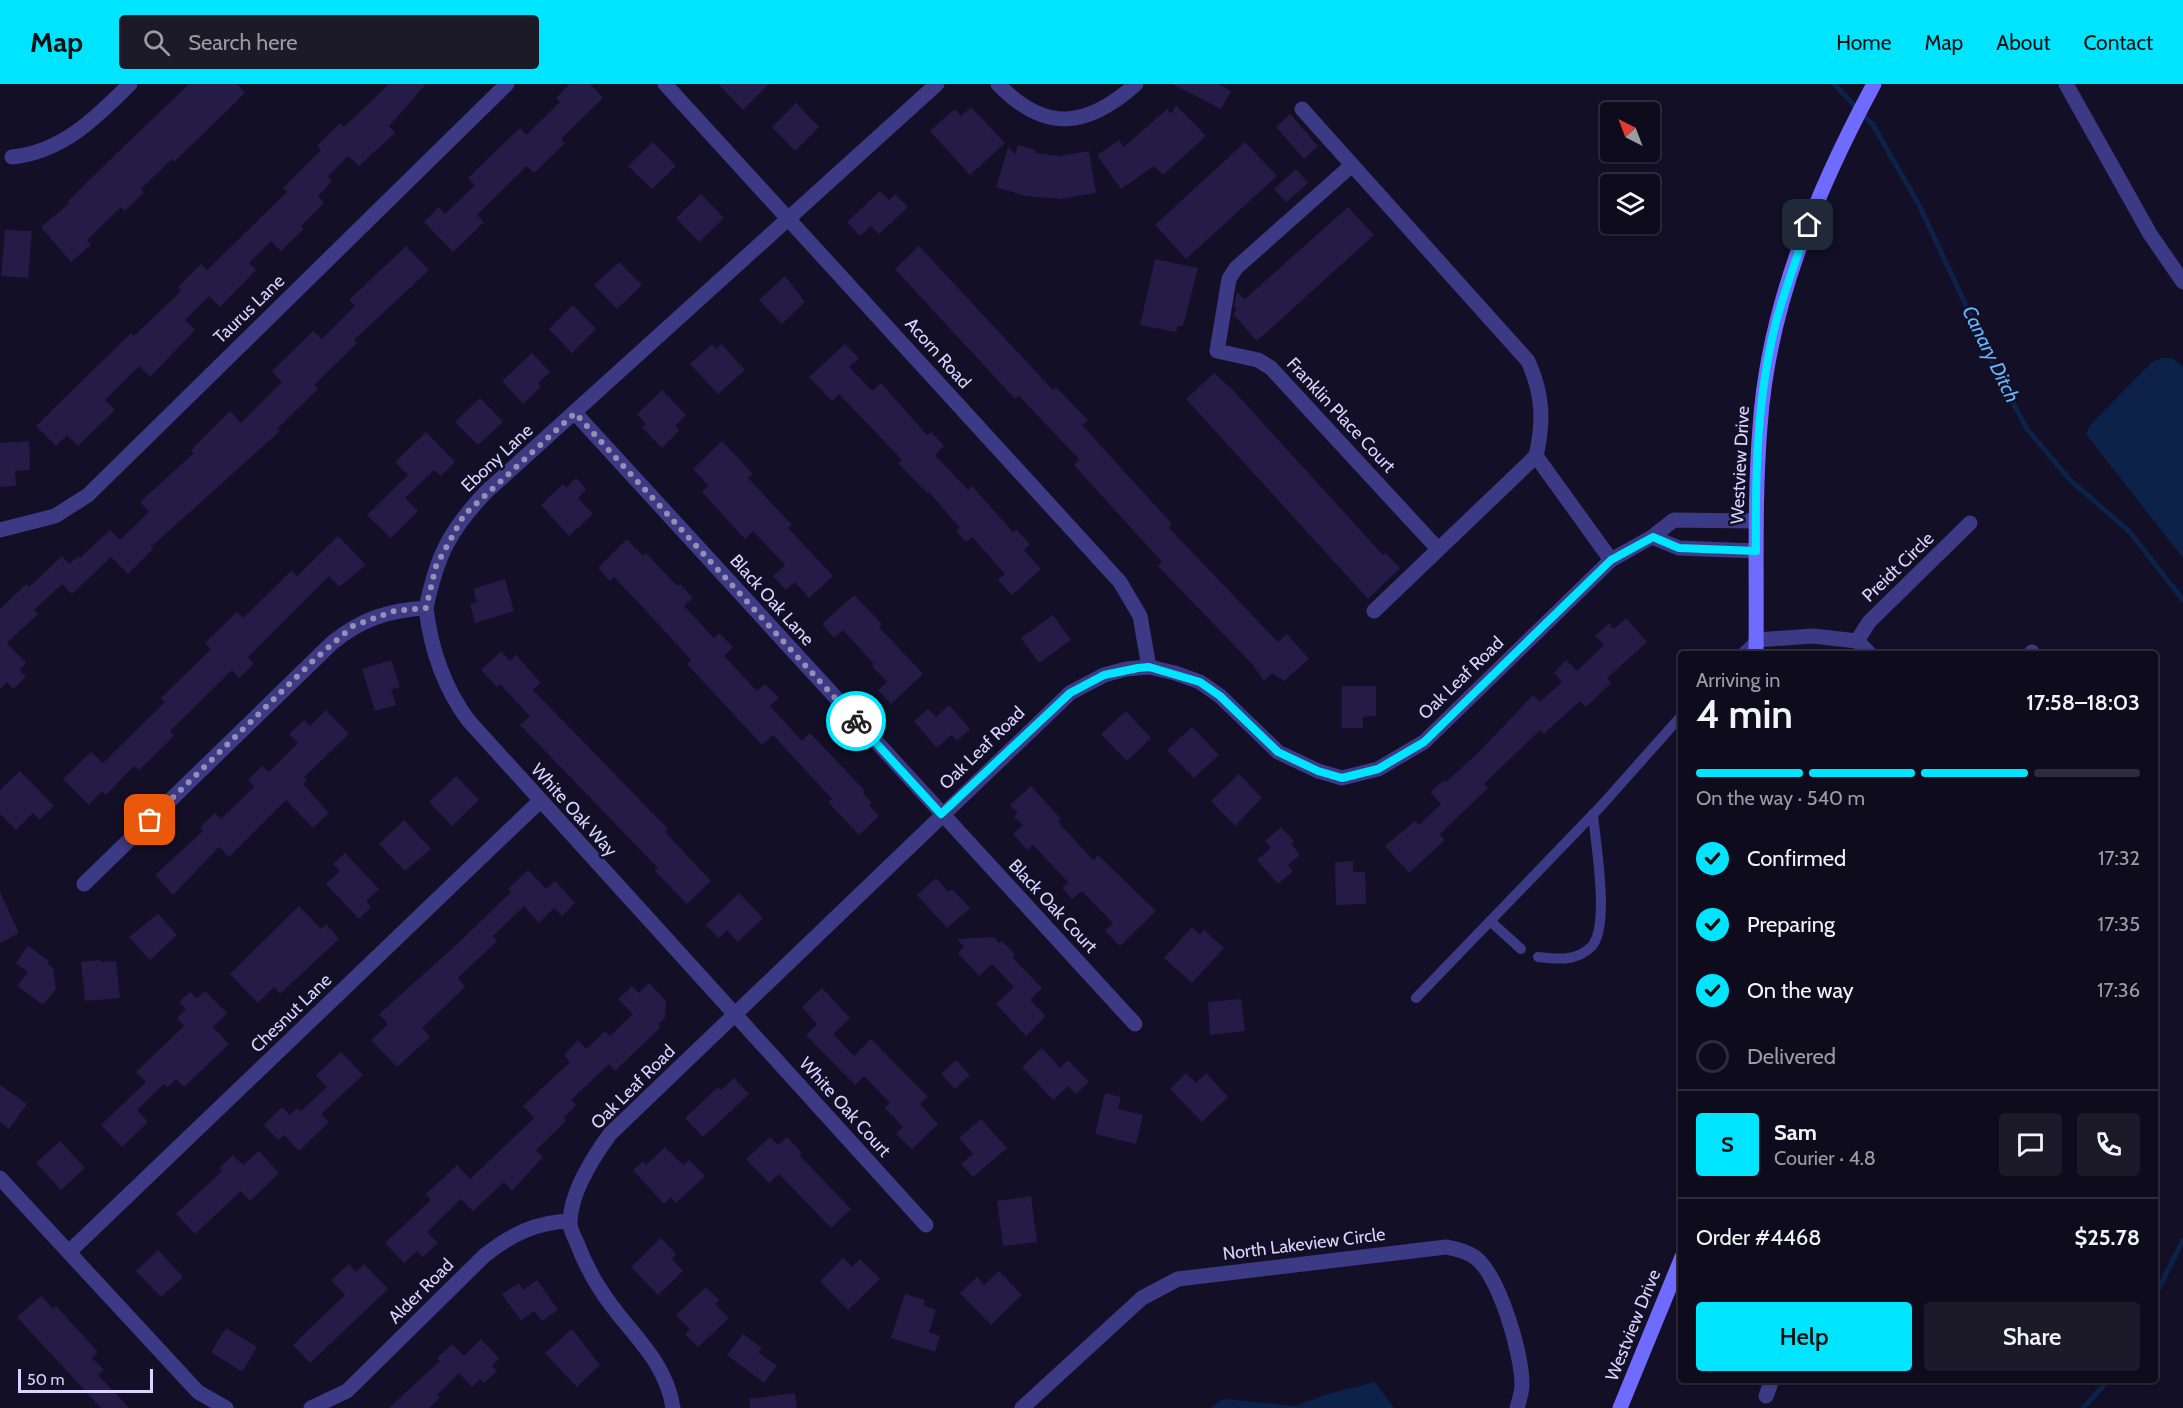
<!DOCTYPE html>
<meta charset="utf-8">
<style>
:root{--surface:#0e0b1c;--page:#1c1929;--text:#f1f3f6;--muted:#9b9ba3;--line:#2e2b3b;--accent:#00e5ff}
body{margin:0;font-family:Cabin,sans-serif;background:var(--page);color:var(--text);height:100vh;display:flex;flex-direction:column;font-size:22px;white-space:nowrap}
*{box-sizing:border-box;margin:0}
p{font-size:20px;color:var(--muted)}
.icon{flex:none;width:33px;height:33px;fill:none;stroke:currentColor;stroke-width:2;stroke-linecap:round;stroke-linejoin:round}
.map{position:relative;flex:1;overflow:hidden}
.drawer{position:absolute;left:1678px;top:567px;width:480px;height:732px;display:flex;flex-direction:column;background:var(--surface);border-radius:6px;box-shadow:0 2px 4px #0004,0 0 0 2px var(--line)}
.drawer>*{flex:none}
.needle{width:39px;rotate:318deg}
.buttons{position:absolute;left:1600px;top:18px;display:grid;gap:12px}
.buttons a{display:grid;place-items:center;width:60px;height:60px;border-radius:6px;background:var(--surface);box-shadow:0 2px 4px #0004,0 0 0 2px var(--line);font-size:30px}
.scale{position:absolute;left:18px;bottom:15px;width:135px;box-sizing:border-box;padding-left:6px;border:3px solid #d9d4ff;border-top:0;font-size:16px;line-height:21px;white-space:nowrap;color:#d9d4ff;-webkit-text-stroke:4px #130f26;paint-order:stroke}
.pin{position:absolute;display:grid;place-items:center;width:51px;height:51px;color:#fff;margin:-26px;border-radius:12px;box-shadow:0 3px 9px #0006}
.courier{position:absolute;display:grid;place-items:center;width:60px;height:60px;margin:-30px;border:4px solid #00e5ff;border-radius:50%;background:#fff;color:#222;box-shadow:0 2px 8px #0007}
.summary em{font-style:normal;font-weight:600}
.summary div{display:flex;flex-direction:column-reverse}
.summary{display:flex;align-items:center;justify-content:space-between;height:102px;padding:0 18px}
h1{font-size:39px;font-weight:600;line-height:45px}
.bar{display:grid;grid-template-columns:repeat(4,1fr);gap:9px 6px;align-content:center;height:72px;padding:0 18px}
.bar i{height:8px;border-radius:4px;background:var(--line)}
.bar .on{background:var(--accent)}
.bar p{grid-column:span 4}
.line{display:flex;align-items:center;gap:15px;padding:0 18px;border-top:2px solid var(--line)}
.line div{flex:1}
.round{display:grid;place-items:center;flex:none;width:63px;height:63px;border-radius:6px;background:var(--page)}
ol{padding:0 18px;list-style:none}
li{display:flex;align-items:center;gap:18px;height:66px}
li p{margin-inline-start:auto}
li .icon{padding:6px;border-radius:50%;background:var(--accent);color:#111;stroke-width:4}
li:last-child{color:var(--muted)}
li i{width:33px;height:33px;border:3px solid var(--line);border-radius:50%}
.cta{display:flex;gap:12px;margin-top:auto;padding:12px 18px}
.cta a{flex:1;height:69px;border-radius:6px;background:var(--accent);color:#111;font-size:24px;font-weight:600;line-height:69px;text-align:center}
.cta a+a{background:var(--page);color:var(--text)}
header{display:flex;align-items:center;gap:36px;box-sizing:border-box;height:84px;padding:0 30px;background:var(--accent);color:#111}
header strong{font-size:28px}
nav{display:flex;gap:33px;margin-inline-start:auto;font-size:21px}
.search{width:420px;height:54px;background:var(--page);display:flex;align-items:center;gap:15px;box-sizing:border-box;padding:0 21px;border-radius:6px;color:var(--muted);font-size:22px}
.map>svg:first-child{display:block}
.water{fill:#0c2248}
.lines{fill:none;stroke-linecap:round;stroke-linejoin:round}
.stream{stroke:#0c2248;stroke-width:5}
.building{fill:#241b47}
.lane{stroke:#3d3a85;stroke-width:10}
.street{stroke:#3d3a85;stroke-width:15}
.secondary{stroke:#6f6bff;stroke-width:15}
.done{stroke:#948fb3;stroke-width:6;stroke-dasharray:0 10.8}
.route{stroke:#00e5ff;stroke-width:8}
.labels{text-anchor:middle;dominant-baseline:central;stroke-width:5;stroke-linejoin:round;paint-order:stroke}
.street-label{font-size:18px;fill:#d9d4ff;stroke:#130f26}
.water-label{font-size:20px;font-style:italic;fill:#62b6ff;stroke:#130f26}
</style>
<header>
<strong>Map</strong>
<div class="search"><svg class="icon" aria-label="search" viewBox="0 0 24 24"><circle cx="10" cy="10" r="6"/><path d="M15 15l6 6"/></svg>Search here</div>
<nav><a>Home</a><a>Map</a><a>About</a><a>Contact</a></nav>
</header>
<div class="map">
<svg width="2183" height="1324" viewBox="0 0 2183 1324">
<rect width="100%" height="100%" fill="#130f26"/>
<g class="water">
<path d="M2161 274H2172L2183 283V474L2086 350 2091 340 2151 279Z"/>
<path d="M1375 1298 1394 1324H1209L1224 1315 1296 1322 1324 1311Z"/>
</g>
<g class="lines">
<g class="stream">
<path d="M1834 0 1873 41 1919 121 2000 294 2027 345 2070 396 2129 447 2183 516"/>
<path d="M2156 1210 2183 1156"/>
<path d="M2083 1324 2109 1296"/>
</g>
</g>
<g class="building">
<path d="M189 0H237L245 9 174 78 172 75 141 105 144 108 125 127 121 123 87 156 91 161 71 178 41 143 69 120 67 118 116 70Z"/>
<path d="M389 0H426L389 42 395 49 359 82 348 72 328 92 332 97 318 112 324 119 301 142 304 145 281 167 271 157 249 179 256 186 220 223 209 212 185 236 195 246 150 293 139 282 105 316 115 326 78 362 67 351 56 362 36 342 131 249 134 252 181 207 178 203 201 180 207 186 287 108 283 104 321 66 317 62 340 39 344 43Z"/>
<path d="M570 0H590L603 14 561 55 565 59 534 89 527 82 477 131 484 138 453 168 424 138 439 123 445 130 475 101 468 94 520 44 526 51 560 18 556 14Z"/>
<path d="M718 0H769L743 26Z"/>
<path d="M1172 0H1219L1231 7 1221 25Z"/>
<path d="M796 19 819 43 795 67 772 43Z"/>
<path d="M1176 21 1206 52 1163 91 1154 82 1121 105 1097 71 1119 56 1124 63 1167 25 1171 30Z"/>
<path d="M971 23 1005 59 970 91 930 47 955 25 961 32Z"/>
<path d="M1290 30 1318 62 1304 75 1276 43Z"/>
<path d="M653 58 676 82 652 105 628 82Z"/>
<path d="M1245 58 1277 92 1186 175 1155 141Z"/>
<path d="M1018 61 1036 66 1035 69 1059 72 1089 67 1096 109 1060 115 1025 112 996 103 1008 63 1015 70Z"/>
<path d="M1296 85 1308 99 1286 118 1274 105Z"/>
<path d="M880 107 889 116 895 110 908 123 879 150 871 142 860 152 847 138Z"/>
<path d="M701 110 724 134 699 158 676 134Z"/>
<path d="M1348 123 1374 151 1257 257 1233 230 1237 225 1234 222 1237 208 1245 215Z"/>
<path d="M5 146 32 147 28 194 1 192Z"/>
<path d="M406 162 429 186 354 256 357 259 314 301 318 305 277 345 280 347 151 463 153 465 128 490 111 473 72 510 62 500 34 526 38 530 7 559 26 579 19 586 26 593 13 605 7 598 0 605V525L26 500 29 503 62 472 69 480 78 472 80 474 110 446 120 456 149 428 140 418 194 369 191 366 230 327 241 339 282 298 272 287 313 247 322 255 355 222 349 216Z"/>
<path d="M919 162 1053 306 1056 303 1088 336 1082 341 1172 440 1169 444 1278 558 1287 550 1309 575 1284 597 1272 589 1264 597 1253 581 1158 482 1162 478 1074 381 1079 375 1019 312 1015 315 895 185Z"/>
<path d="M1155 175 1198 184 1183 242H1178L1176 248 1140 241Z"/>
<path d="M619 178 642 201 617 225 594 201Z"/>
<path d="M785 192 805 218 782 240 759 216Z"/>
<path d="M573 221 596 245 572 269 549 245Z"/>
<path d="M712 260 716 265 721 260 745 286 718 310 690 280Z"/>
<path d="M845 260 859 274 849 283 872 307 881 299 927 351 931 348 944 362 935 371 968 406 972 402 1013 448 1016 445 1030 460 1024 466 1041 485 1012 511 998 496 1005 490 972 453 966 458 956 447 960 444 929 408 927 409 898 379 902 376 839 310 832 317 809 293Z"/>
<path d="M532 269 550 288 538 299 541 303 523 320 502 297Z"/>
<path d="M1214 289 1232 305 1383 471 1386 469 1400 484 1368 515 1186 315Z"/>
<path d="M662 306 686 331 675 342 679 347 662 364 642 343 646 340 637 330Z"/>
<path d="M480 314 503 338 478 361 455 338Z"/>
<path d="M426 348 455 378 441 392 434 386 405 414 418 427 391 454 367 431 408 391 395 378Z"/>
<path d="M29 357 30 386 15 387 16 402 0 403V359Z"/>
<path d="M722 357 753 390 748 394 792 441 788 444 833 492 809 514 795 498 786 506 773 492 785 481 753 447 745 455 702 408 709 402 693 385Z"/>
<path d="M576 394 586 405 578 414 593 430 569 452 541 421 563 400 566 404Z"/>
<path d="M338 452 366 481 339 503 329 492 248 573 254 580 239 594 232 586 170 647 174 652 139 686 134 682 106 711 102 707 89 721 63 695 91 668 103 679 165 618 161 614 211 565 205 559 237 528 243 534 291 487 297 492Z"/>
<path d="M627 455 643 472 646 469 677 502 680 500 693 514 684 522 714 554 719 549 733 563 724 572 757 607 765 600 779 614 770 622 802 657 810 649 865 707 863 709 872 719 869 721 879 732 859 751 828 718 832 715 773 651 762 661 687 580 691 576 648 529 614 493 610 497 598 484Z"/>
<path d="M505 495 514 527 475 539 470 520 477 518 473 505Z"/>
<path d="M854 511 882 540 879 543 923 590 891 620 878 606 887 598 872 582 874 580 843 546 834 554 822 540Z"/>
<path d="M1053 531 1071 556 1039 579 1021 554Z"/>
<path d="M1626 534 1647 558 1607 594 1611 599 1586 623 1580 617 1544 650 1540 646 1484 700 1488 704 1440 750 1445 756 1409 789 1385 762 1415 737 1419 741 1441 720 1430 708 1444 696 1446 698 1480 667 1533 611 1540 618 1562 598 1554 589 1566 576 1577 587 1604 561 1595 552 1609 539 1614 545Z"/>
<path d="M501 567 510 577 516 571 541 599 533 606 668 745 665 748 711 797 687 820 655 787 658 784 520 641 530 632 500 600 497 603 481 586Z"/>
<path d="M391 576 400 603 391 605 396 621 375 627 362 585Z"/>
<path d="M1342 602H1376V632L1363 633V644H1342Z"/>
<path d="M949 621 970 645 957 657 951 651 937 664 914 637 928 625 936 633Z"/>
<path d="M326 626 349 650 304 693 307 696 303 700 329 729 313 744 286 716 229 773 219 763 173 811 155 791 203 747 200 743 215 729 221 735 254 703 248 696 262 682 269 688 298 659 289 650 304 636 310 642Z"/>
<path d="M1126 627 1151 654 1127 677 1101 650Z"/>
<path d="M1192 643 1219 671 1194 694 1167 666Z"/>
<path d="M20 687 54 722 39 736 33 729 16 746 0 730V706Z"/>
<path d="M1239 690 1262 714 1235 742 1211 717Z"/>
<path d="M456 692 479 716 452 742 429 718Z"/>
<path d="M1031 702 1061 735 1058 738 1093 776 1098 771 1156 827 1120 862 1105 847 1113 839 1082 807 1072 815 1062 804 1068 798 1033 761 1027 766 1013 750 1023 741 1014 733 1018 729 1010 721Z"/>
<path d="M404 736 431 765 405 787 379 760Z"/>
<path d="M1281 743 1294 757 1291 759 1300 771 1288 781 1293 787 1278 800 1257 776 1271 764 1265 757Z"/>
<path d="M345 769 379 805 366 817 371 823 359 835 326 800 340 787 333 780Z"/>
<path d="M1353 777V788H1365L1366 820 1336 821 1335 778Z"/>
<path d="M528 786 546 805 555 797 575 819 562 832 554 824 539 839 524 822 493 852 497 857 458 894 465 903 422 944 430 953 397 983 371 956 388 940 379 930 454 863 511 808 508 805Z"/>
<path d="M936 794 948 808 952 805 970 824 947 844 917 811Z"/>
<path d="M0 808 19 849 0 859Z"/>
<path d="M739 809 763 834 738 858 727 846 719 854 706 841Z"/>
<path d="M299 822 321 845 326 840 339 855 280 910 274 903 258 919 230 890Z"/>
<path d="M158 830 177 851 150 876 129 853Z"/>
<path d="M1192 843 1200 851 1204 846 1224 864 1192 899 1164 874Z"/>
<path d="M994 853 999 859 1002 857 1015 870 1012 873 1042 904 1030 916 1046 932 1026 952 996 920 1014 903 992 880 979 892 958 869 964 863 957 855Z"/>
<path d="M28 862 49 877 48 880 53 884 56 905 43 921 17 902 28 888 16 879Z"/>
<path d="M100 876 101 878 116 877 120 914 85 917 81 878Z"/>
<path d="M649 899 666 917 665 934 658 940 661 943 615 987 609 980 571 1016 576 1021 563 1034 566 1037 536 1066 543 1073 512 1107 504 1098 473 1127 461 1115 427 1148 438 1159 423 1173 417 1167 404 1179 385 1159 431 1116 426 1110 457 1081 470 1095 534 1034 523 1022 570 978 564 971 578 956 586 965 605 947 610 952 633 930 618 915 632 902 639 909Z"/>
<path d="M822 904 850 934 833 950 854 972 871 955 928 1013 920 1020 938 1040 912 1065 896 1050 903 1043 885 1024 890 1019 864 992 855 1001 806 951 817 940 802 923Z"/>
<path d="M205 907 227 929 213 943 229 960 184 1003 176 995 168 1003 164 1000 137 1026 148 1038 122 1063 101 1041 146 998 136 988 184 942 177 934 186 925 179 918 190 908 197 915Z"/>
<path d="M1241 915 1245 947 1210 951 1208 918Z"/>
<path d="M1042 964 1060 984 1068 976 1089 998 1076 1010 1068 1002 1053 1016 1022 983Z"/>
<path d="M341 968 363 991 321 1030 329 1038 299 1067 284 1051 278 1056 264 1041 282 1023 290 1031 297 1024 301 1027 327 1003 316 991Z"/>
<path d="M956 976 970 991 955 1005 941 990Z"/>
<path d="M1186 989 1196 999 1206 989 1228 1013 1202 1038 1170 1005Z"/>
<path d="M734 994 749 1010 703 1053 685 1034 718 1003 721 1006Z"/>
<path d="M0 1001 27 1020 9 1045 0 1038Z"/>
<path d="M1105 1009 1121 1013 1118 1025 1143 1031 1136 1060 1095 1050Z"/>
<path d="M981 1035 1007 1064 973 1093 961 1080 973 1070 959 1054Z"/>
<path d="M770 1053 778 1061 787 1053 802 1069 799 1071 851 1125 831 1144 779 1090 769 1099 746 1075Z"/>
<path d="M60 1057 85 1084 61 1106 36 1079Z"/>
<path d="M665 1063 683 1081 689 1076 705 1092 676 1119 671 1113 664 1120 633 1086 643 1077 646 1081Z"/>
<path d="M259 1067 279 1089 250 1117 241 1107 195 1150 176 1130 222 1087 219 1084 233 1071 243 1081Z"/>
<path d="M1031 1112 1037 1158 1003 1162 997 1117Z"/>
<path d="M661 1154 676 1170 672 1175 683 1187 658 1211 631 1183Z"/>
<path d="M158 1166 183 1193 161 1213 136 1187Z"/>
<path d="M843 1174 852 1183 860 1175 880 1195 848 1226 820 1197Z"/>
<path d="M349 1180 356 1188 364 1180 388 1205 310 1279 293 1261 345 1211 331 1196Z"/>
<path d="M999 1187 1022 1211 991 1241 960 1209 977 1193 984 1201Z"/>
<path d="M537 1196 558 1226 542 1237 534 1227 521 1237 502 1210 519 1199 523 1206Z"/>
<path d="M706 1203 719 1216 715 1220 729 1234 698 1263 685 1250 690 1245 676 1231Z"/>
<path d="M905 1210 925 1216 923 1221 936 1226 929 1248 940 1252 935 1268 891 1254Z"/>
<path d="M41 1212 53 1225 56 1222 98 1268 92 1274 104 1286 98 1291 129 1324H101L17 1233Z"/>
<path d="M226 1244 257 1263 242 1288 211 1268Z"/>
<path d="M572 1245 600 1281 577 1303 545 1269Z"/>
<path d="M743 1250 762 1264 758 1268 777 1282 764 1299 727 1271Z"/>
<path d="M481 1255 499 1274 492 1282 497 1287 484 1299 480 1295 472 1303 459 1289 437 1311 440 1314 429 1324H389L440 1277 437 1274 452 1260 464 1272Z"/>
<path d="M795 1309 797 1324H750L749 1315Z"/>
</g>
<g class="lines">
<g class="lane">
<path d="M1741 570 1756 556"/>
<path d="M1490 837 1521 865"/>
<path d="M1538 873C1556 875 1576 878 1591 863 1611 844 1595 757 1593 730"/>
<path d="M1416 914 1602 721 1682 631"/>
</g>
<g class="street">
<path d="M665 0 1120 498 1140 532 1149 583"/>
<path d="M998 0C1045 49 1087 44 1136 0"/>
<path d="M2066 0 2150 150 2183 198"/>
<path d="M1302 25 1528 277C1543 310 1544 337 1536 372L1611 476"/>
<path d="M12 73C62 68 96 34 130 0"/>
<path d="M1352 81 1236 184 1229 195 1217 267 1258 276 1271 284 1438 465"/>
<path d="M575 329 1135 940"/>
<path d="M0 446 55 432 88 411 507 0"/>
<path d="M1652 453 1679 464 1756 467"/>
<path d="M426 524C431 566 443 602 468 636L926 1141"/>
<path d="M1374 527 1536 372"/>
<path d="M1756 556 1813 552 1857 557"/>
<path d="M1870 570 1857 557 1869 538 1970 439"/>
<path d="M2030 570 2032 568"/>
<path d="M84 800 333 558C362 535 389 526 426 524 437 472 449 447 486 408L937 0"/>
<path d="M0 1094 198 1308 226 1324"/>
<path d="M69 1168 540 717"/>
<path d="M1766 1312 1772 1296"/>
<path d="M311 1324 347 1307 485 1171C511 1151 535 1138 570 1137"/>
<path d="M673 1324C668 1290 648 1266 627 1241 605 1215 589 1191 577 1159 574 1152 569 1144 570 1137 571 1108 594 1072 610 1050L1070 609 1104 591 1126 585 1149 583 1175 589 1200 598 1220 612 1278 668 1318 687 1342 694 1378 685 1424 658 1611 476 1652 453 1674 436 1755 437"/>
<path d="M1022 1324 1142 1214 1178 1195 1446 1163C1456 1165 1467 1167 1476 1174 1500 1194 1522 1270 1522 1301 1522 1308 1519 1317 1517 1324"/>
</g>
<g class="secondary">
<path d="M1756 570C1757 494 1754 418 1760 343 1768 222 1817 106 1874 0"/>
<path d="M1620 1324 1682 1173"/>
</g>
</g>
<g class="lines">
<path class="done" d="M150 736 314 576 353 542 394 527 426 524 436 482 464 431 575 329 856 637"/>
<path class="route" d="M856 637 941 730 1070 609 1104 591 1138 584 1149 583 1200 598 1220 612 1278 668 1318 687 1342 694 1378 685 1424 658 1611 476 1653 453 1679 464 1756 467C1755 392 1757 312 1776 238 1785 205 1797 173 1808 141"/>
</g>
<g class="labels">
<g class="street-label">
<text transform="translate(249 225) rotate(-44)">Taurus Lane</text>
<text transform="translate(938 269) rotate(48)">Acorn Road</text>
<text transform="translate(1341 331) rotate(47)">Franklin Place Court</text>
<text transform="translate(497 374) rotate(-43)">Ebony Lane</text>
<text transform="translate(1740 381) rotate(-87)">Westview Drive</text>
<text transform="translate(1898 483) rotate(-44)">Preidt Circle</text>
<text transform="translate(772 516) rotate(48)">Black Oak Lane</text>
<text transform="translate(1461 594) rotate(-44)">Oak Leaf Road</text>
<text transform="translate(982 664) rotate(-44)">Oak Leaf Road</text>
<text transform="translate(574 726) rotate(48)">White Oak Way</text>
<text transform="translate(1053 822) rotate(47)">Black Oak Court</text>
<text transform="translate(291 929) rotate(-44)">Chesnut Lane</text>
<text transform="translate(633 1003) rotate(-45)">Oak Leaf Road</text>
<text transform="translate(845 1023) rotate(48)">White Oak Court</text>
<text transform="translate(1304 1160) rotate(-7)">North Lakeview Circle</text>
<text transform="translate(421 1207) rotate(-45)">Alder Road</text>
<text transform="translate(1633 1241) rotate(-68)">Westview Drive</text>
</g>
<g class="water-label">
<text transform="translate(1991 270) rotate(64)">Canary Ditch</text>
</g>
</g>
</svg>
<div class="buttons">
<a><svg class="needle" viewBox="-14 -14 28 28"><path d="M0-13l5 13h-10z" fill="#e53935"/><path d="M0 13l5-13h-10z" fill="#9b9ba3"/></svg></a>
<a><svg class="icon" aria-label="layers" viewBox="0 0 24 24"><path d="M12 4l9 5-9 5-9-5zM3 14l9 5 9-5"/></svg></a>
</div>
<div class="scale">50 m</div>
<div class="pin" style="left:150px;top:736px;background:#ea580c"><svg class="icon" aria-label="bag" viewBox="0 0 24 24"><path d="M5 8h14l-1 12H6zM9 8a3 3 0 0 1 6 0"/></svg></div>
<div class="pin" style="left:1808px;top:141px;background:#1f2937"><svg class="icon" aria-label="home" viewBox="0 0 24 24"><path d="M3 11l9-7 9 7M6 9v11h12V9"/></svg></div>
<div class="courier" style="left:856px;top:637px"><svg class="icon" aria-label="bike" viewBox="0 0 24 24"><circle cx="6" cy="16" r="4"/><circle cx="18" cy="16" r="4"/><path d="M6 16l4-8h5l3 8M10 8l3 8H6M13 5h3"/></svg></div>
<section class="drawer">
<div class="summary"><div><h1>4 min</h1><p>Arriving in</p></div><em>17:58–18:03</em></div>
<div class="bar"><i class="on"></i><i class="on"></i><i class="on"></i><i></i><p>On the way · 540 m</p></div>
<ol>
<li><svg class="icon" aria-label="check" viewBox="0 0 24 24"><path d="M5 12l5 5 9-10"/></svg>Confirmed<p>17:32</p></li>
<li><svg class="icon" aria-label="check" viewBox="0 0 24 24"><path d="M5 12l5 5 9-10"/></svg>Preparing<p>17:35</p></li>
<li><svg class="icon" aria-label="check" viewBox="0 0 24 24"><path d="M5 12l5 5 9-10"/></svg>On the way<p>17:36</p></li>
<li><i></i>Delivered</li>
</ol>
<div class="line" style="height:108px"><b class="round" style="background:var(--accent);color:#111">S</b><div><b>Sam</b><p>Courier · 4.8</p></div><a class="round"><svg class="icon" aria-label="chat" viewBox="0 0 24 24"><path d="M4 5h16v11H9l-5 4z"/></svg></a><a class="round"><svg class="icon" aria-label="phone" viewBox="0 0 24 24"><path d="M5 4h4l2 5-3 2q2 4 5 5l2-3 5 2v4C11 20 4 13 5 4z"/></svg></a></div>
<div class="line" style="height:78px"><div>Order #4468</div><b>$25.78</b></div>
<div class="cta"><a>Help</a><a>Share</a></div>
</section>
</div>
